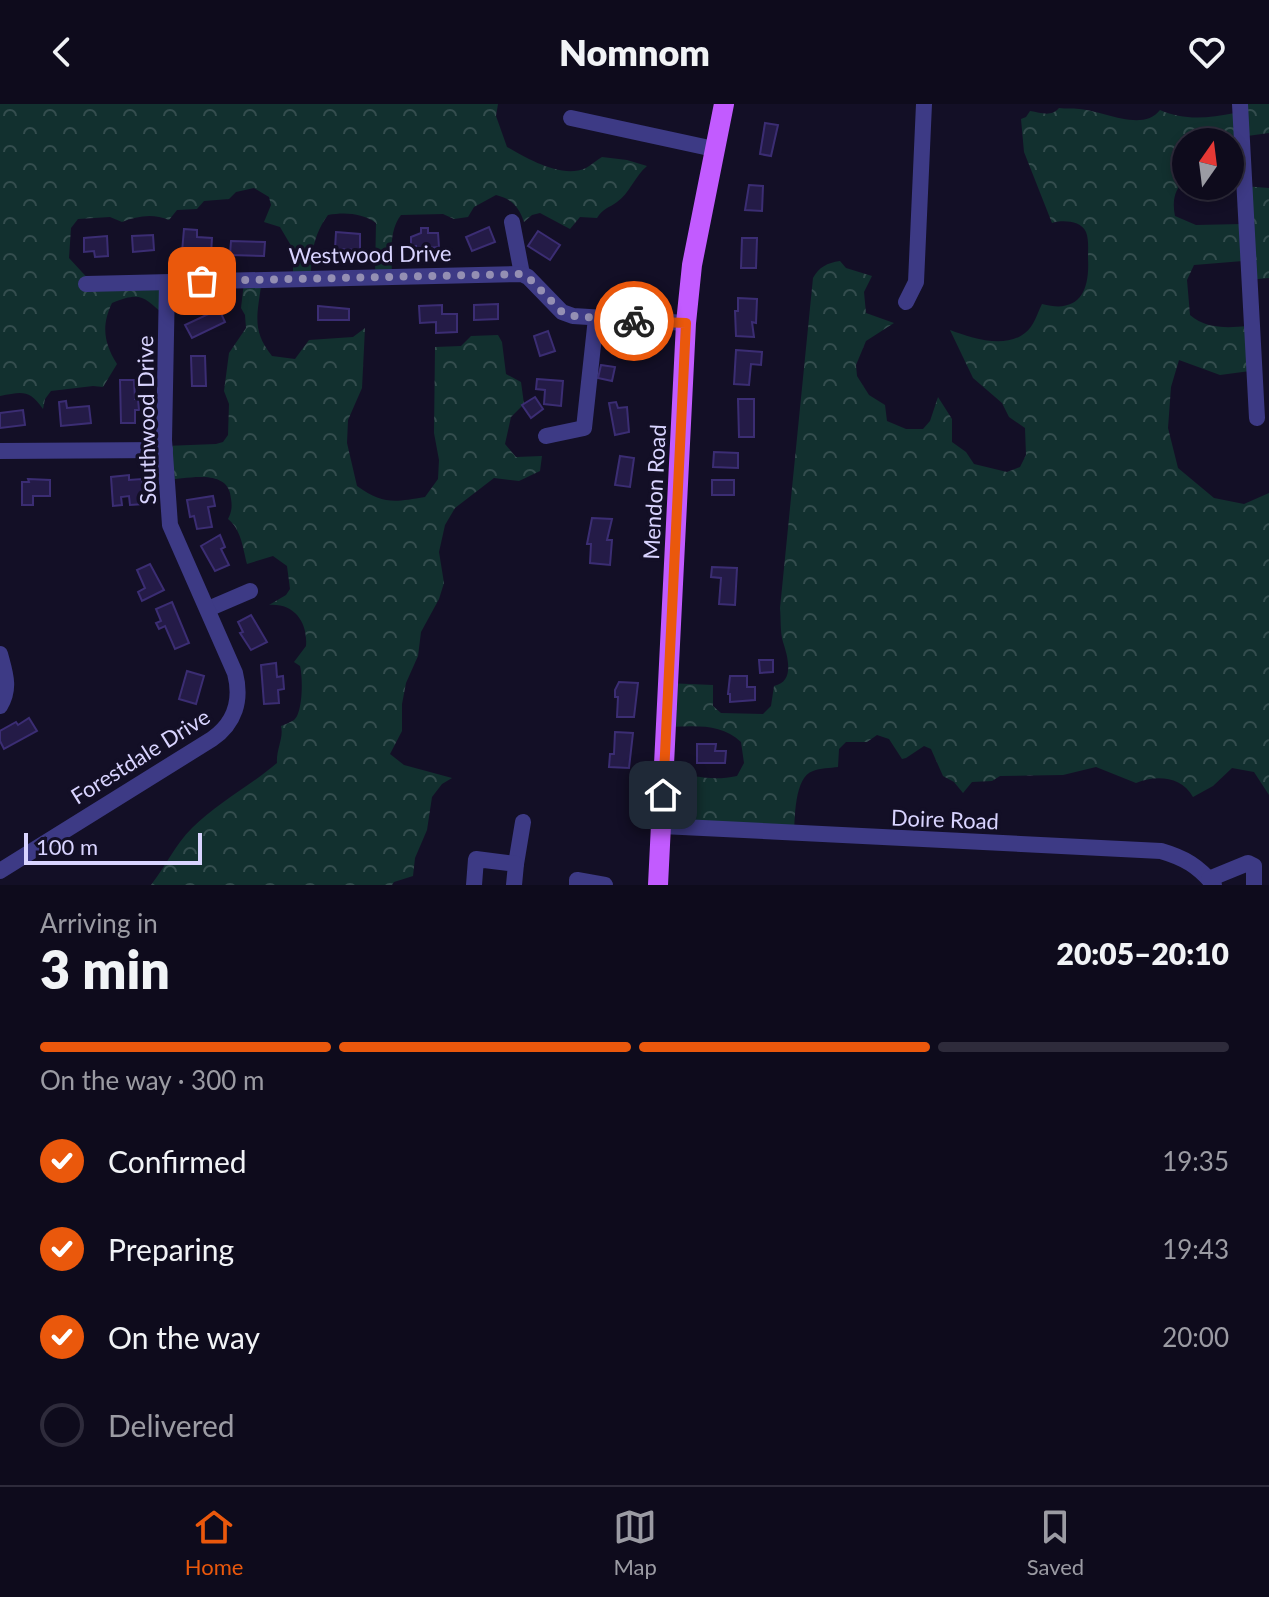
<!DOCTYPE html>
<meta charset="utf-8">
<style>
:root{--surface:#0e0b1c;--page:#1c1929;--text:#f1f3f6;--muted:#9b9ba3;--line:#2e2b3b;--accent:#ea580c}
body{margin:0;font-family:Lato,sans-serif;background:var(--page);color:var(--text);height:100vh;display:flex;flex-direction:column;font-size:30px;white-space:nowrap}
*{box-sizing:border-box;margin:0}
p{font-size:26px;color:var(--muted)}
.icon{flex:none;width:44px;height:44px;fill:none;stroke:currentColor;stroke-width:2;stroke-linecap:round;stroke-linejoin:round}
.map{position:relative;height:781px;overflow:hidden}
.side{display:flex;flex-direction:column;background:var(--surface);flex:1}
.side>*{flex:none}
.needle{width:52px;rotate:14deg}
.controls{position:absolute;left:1172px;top:24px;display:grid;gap:16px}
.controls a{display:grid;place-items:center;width:72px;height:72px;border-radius:50%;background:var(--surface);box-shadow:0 4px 12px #0003,0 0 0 2px var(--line);font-size:40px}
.scale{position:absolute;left:24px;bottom:20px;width:178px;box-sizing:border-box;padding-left:8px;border:4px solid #d9d4ff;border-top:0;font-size:22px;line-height:28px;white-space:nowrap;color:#d9d4ff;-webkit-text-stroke:6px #130f26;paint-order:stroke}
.pin{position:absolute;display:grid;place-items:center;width:68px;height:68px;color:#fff;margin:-34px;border-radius:16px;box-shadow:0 4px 12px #0006}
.courier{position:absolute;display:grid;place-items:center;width:80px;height:80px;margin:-40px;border:6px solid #ea580c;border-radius:50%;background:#fff;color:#222;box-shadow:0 2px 10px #0007}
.headline em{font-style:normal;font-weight:800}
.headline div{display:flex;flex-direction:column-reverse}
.headline{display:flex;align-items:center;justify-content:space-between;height:136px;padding:0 40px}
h1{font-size:52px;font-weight:800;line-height:60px}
.bar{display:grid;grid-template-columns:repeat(4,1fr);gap:12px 8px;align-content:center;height:96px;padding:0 40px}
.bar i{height:10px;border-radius:6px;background:var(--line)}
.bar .on{background:var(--accent)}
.bar p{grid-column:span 4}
ol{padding:0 40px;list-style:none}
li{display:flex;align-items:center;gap:24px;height:88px}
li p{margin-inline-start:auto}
li .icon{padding:8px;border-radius:50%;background:var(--accent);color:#fff;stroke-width:4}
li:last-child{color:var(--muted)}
li i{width:44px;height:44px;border:4px solid var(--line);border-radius:50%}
header{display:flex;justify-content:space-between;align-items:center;height:104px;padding:0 40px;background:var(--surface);font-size:36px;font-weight:800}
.tab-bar{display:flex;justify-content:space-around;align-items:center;height:112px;border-top:2px solid var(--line);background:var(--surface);font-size:22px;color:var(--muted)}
.tab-bar a{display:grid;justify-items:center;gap:4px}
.tab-bar .on{color:var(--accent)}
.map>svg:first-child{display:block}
.forest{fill:url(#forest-crowns)}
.building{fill:#241b47;stroke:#3b2d73;stroke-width:2}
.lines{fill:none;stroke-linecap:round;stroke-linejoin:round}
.minor{stroke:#3d3a85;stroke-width:16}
.major{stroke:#c25bff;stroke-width:20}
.done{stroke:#948fb3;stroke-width:8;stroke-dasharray:0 14.4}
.route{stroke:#ea580c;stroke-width:10}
.labels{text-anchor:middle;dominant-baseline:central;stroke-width:7;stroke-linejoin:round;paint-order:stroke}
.street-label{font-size:22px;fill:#d9d4ff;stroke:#130f26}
</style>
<header><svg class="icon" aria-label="back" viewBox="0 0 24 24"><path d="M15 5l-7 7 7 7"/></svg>Nomnom<svg class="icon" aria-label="heart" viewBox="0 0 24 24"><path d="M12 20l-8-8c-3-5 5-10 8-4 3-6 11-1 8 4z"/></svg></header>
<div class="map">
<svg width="1269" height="781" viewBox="0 0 1269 781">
<defs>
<pattern id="forest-crowns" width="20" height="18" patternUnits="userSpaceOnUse" patternTransform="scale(2)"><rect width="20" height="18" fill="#12302f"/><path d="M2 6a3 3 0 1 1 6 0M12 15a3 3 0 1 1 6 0" fill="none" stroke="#344d4e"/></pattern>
</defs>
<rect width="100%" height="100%" fill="#130f26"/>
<g class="forest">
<path d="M0 0H498L496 12 507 43C528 55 562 75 586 64 591 61 597 56 602 53L627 56 647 62C635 72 629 90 617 98 609 104 603 104 597 114L580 113 570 125 540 109 532 111 524 118C519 103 512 95 496 91L474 103 468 113 454 115 443 110 401 111C388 128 392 152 392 173H375L376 119C362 109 345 108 328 111 315 128 311 148 311 169H293V145L280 123 264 118 271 101 269 93 254 84 236 88 229 95 204 97 197 105 177 106 169 116C153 109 137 112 122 118L110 113 78 115 71 124 69 154 93 180H164L165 212C144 193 141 187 112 199 101 222 104 239 117 260L103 283 93 282 51 287 45 295 43 305C29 285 22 288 0 292Z"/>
<path d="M1236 0H1269V29L1240 33 1239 57 1230 58V38H1186V76C1174 84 1172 98 1175 112L1196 121 1242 120 1243 82 1269 84V174L1247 176 1243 157 1194 161 1187 176 1190 211C1206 225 1227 224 1248 222L1250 267 1220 271 1179 256 1171 283 1168 324 1178 364 1214 394 1244 400 1269 389V691L1254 668 1232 664 1213 682 1193 693C1181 672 1156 671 1136 679L1096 663 1063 671 1000 672 992 677 972 678 963 689 954 678 943 672 931 645 924 642 906 654 902 655 889 635 877 631 867 638H846L839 645 838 663C830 664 820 664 813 667 794 673 795 715 794 731L658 722 673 667C695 673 714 677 737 672L744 659 741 638C721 619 695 622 669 623L666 579 713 581V602L721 609 763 610 771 602 774 582C795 578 788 553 783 538 780 528 781 515 780 504L813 174C819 163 827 159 840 157L846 164 872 172 864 188 866 209 894 219 866 237 856 261 857 272 869 291 885 301 887 317 906 325H923L930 317 938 293 952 315V338L966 348 974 360 1007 368 1020 363 1026 351 1025 324 1009 313 1002 299 973 274 950 226C971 234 1005 245 1025 229 1034 222 1037 210 1042 200 1079 210 1090 188 1088 154 1088 147 1089 135 1086 128 1081 116 1061 116 1052 119L1024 48 1021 15 1026 13 1030 7C1042 9 1051 13 1059 4 1066 5 1072 4 1079 5 1101 6 1143 29 1160 6 1185 17 1208 14 1235 9Z"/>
<path d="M244 178 261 182C257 212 252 227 272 252L295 255 309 236 353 233 365 224 362 284 348 316 347 339 357 382C383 401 395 398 425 393L438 375 439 356 434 329 435 243 461 242 471 232 498 231 502 238 506 270 521 278 524 300 511 313 505 340 516 353 542 352 540 367 519 377 494 374 455 404 445 421 439 448 444 479 439 495 421 528 418 552 406 579 402 600V627L390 650 404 661 452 674 442 680 432 693 427 726 415 754 413 772 394 778 392 781H151C165 763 175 741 192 724 217 699 250 682 277 659 276 645 284 634 281 622 282 622 293 617 294 616 303 609 303 573 300 562L294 558 306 542C308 518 294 499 269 501L286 491 290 485 287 462 273 452 247 460C243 444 241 425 228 415 233 405 232 400 230 389 224 365 185 375 166 376L165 342 216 340 223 338 228 331 229 300 224 287 229 249 246 224 245 211 241 204Z"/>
</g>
<g class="building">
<path d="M765 19 778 21 771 52 760 50Z"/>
<path d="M749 81 763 82 762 107 745 106Z"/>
<path d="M489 123 495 138 472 147 466 133Z"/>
<path d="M421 124H428V129H438L439 143 416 145V142H411V133L421 129Z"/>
<path d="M184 125 197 126V133L212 134 211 150 182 148Z"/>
<path d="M538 127 560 141 550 156 528 142Z"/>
<path d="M336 128 360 130V146L335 145Z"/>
<path d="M153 131 154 146 133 148 132 132Z"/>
<path d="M107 132 108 152 95 153 94 147 84 148V134Z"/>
<path d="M742 134H757L756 164H741Z"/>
<path d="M231 137 265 138 264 152 230 151Z"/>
<path d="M738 194 757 195 756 219 752 218 754 233 736 232 735 207H738Z"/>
<path d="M498 200V215L474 216V201Z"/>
<path d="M442 201V210H457V228L436 229V218L420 219 419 202Z"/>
<path d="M318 202 349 205V216H318Z"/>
<path d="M219 205 225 218 192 234 185 221Z"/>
<path d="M548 227 555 247 540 252 534 232Z"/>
<path d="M736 246 762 248 761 261 751 260 749 281 734 280Z"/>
<path d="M191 252H205L206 282H192Z"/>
<path d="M601 261 615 263 612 277 598 274Z"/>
<path d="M537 275 563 277 561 302 544 300 545 286 536 285Z"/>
<path d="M120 276H134L135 295H138L139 306H135V319H121Z"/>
<path d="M535 293 543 305 531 314 522 301Z"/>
<path d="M738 295H754V333H739Z"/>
<path d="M66 297 67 304 89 302 91 319 61 322 59 298Z"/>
<path d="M616 298 618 304 627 303 629 328 615 331 609 299Z"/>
<path d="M23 306 25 321 0 324V309Z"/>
<path d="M714 348 738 349V364L713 363Z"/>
<path d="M620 352 634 354 630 383 615 381Z"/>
<path d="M129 371V376L142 375 144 400 130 401 129 392 121 393 122 401 113 402 111 373Z"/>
<path d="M28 375 50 376V392H33V401H22V378H29Z"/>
<rect x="712" y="376" width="22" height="15"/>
<path d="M213 392 215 402 208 403 212 423 197 425 194 412 190 413 187 396Z"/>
<path d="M592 414 612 415 607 436H612L610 461 590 459 591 440H587Z"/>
<path d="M220 431 225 443 221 445 229 461 215 467 201 442Z"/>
<path d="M150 460 164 486 142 497 138 488 145 484 137 466Z"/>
<path d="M712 463 737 464 735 501 719 500 721 474 711 473Z"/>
<path d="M172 498 189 539 175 545 165 522 159 525 156 519 161 517 156 505Z"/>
<path d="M251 511 267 538 251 546 240 529 243 528 238 518Z"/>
<path d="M759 556H773V568L760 569Z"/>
<path d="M276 559 277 573 283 572 284 585 278 586 279 599 264 600 261 561Z"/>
<path d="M187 567 204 572 196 600 179 595Z"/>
<path d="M730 572H747V583H755V596L730 598V590H728Z"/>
<path d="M619 578 638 579 634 613H617L618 593H615V586Z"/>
<path d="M29 614 37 627 4 645 0 637V627L16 618 18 621Z"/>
<path d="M615 628 633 629 629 664 609 663 610 650H614Z"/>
<path d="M697 640H716L715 647H726L725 659H697Z"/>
</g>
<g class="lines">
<g class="minor">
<path d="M1240 0 1257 314"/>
<path d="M571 14 714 45"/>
<path d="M512 118 522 170"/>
<path d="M86 180 522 170 528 173 562 208 573 212 686 219"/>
<path d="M906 198 916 178 924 0"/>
<path d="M546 332 584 324 596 214"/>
<path d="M0 347 165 346"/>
<path d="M208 505 250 487"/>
<path d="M0 550C5 569 11 584 0 602"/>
<path d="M662 722 1161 747C1185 754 1198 762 1214 781"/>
<path d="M516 760 523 718"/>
<path d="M0 767 212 635C235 619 242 596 235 569L170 421 164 336 167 179"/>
<path d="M1209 775 1248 759 1254 762V781"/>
<path d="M474 781 476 755 516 760 514 781"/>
<path d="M577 781V776L605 781"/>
</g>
<path class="major" d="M658 781 686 219 692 161 724 0"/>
</g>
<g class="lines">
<path class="done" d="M202 177 522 170 528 173 562 208 573 212 634 217"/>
<path class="route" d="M634 217 686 219 663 691"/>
</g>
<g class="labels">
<g class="street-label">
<text transform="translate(370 150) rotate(-1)">Westwood Drive</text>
<text transform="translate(146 316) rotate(-91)">Southwood Drive</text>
<text transform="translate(654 388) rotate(-87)">Mendon Road</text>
<text transform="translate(140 652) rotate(-32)">Forestdale Drive</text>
<text transform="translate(945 715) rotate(2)">Doire Road</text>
</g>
</g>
</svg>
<div class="controls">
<a><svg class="needle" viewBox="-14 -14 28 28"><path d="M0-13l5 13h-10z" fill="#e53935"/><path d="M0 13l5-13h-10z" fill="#9b9ba3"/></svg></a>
</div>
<div class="scale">100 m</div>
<div class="pin" style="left:202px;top:177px;background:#ea580c"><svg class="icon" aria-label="bag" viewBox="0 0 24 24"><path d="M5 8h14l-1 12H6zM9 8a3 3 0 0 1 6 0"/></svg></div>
<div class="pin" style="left:663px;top:691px;background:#1f2937"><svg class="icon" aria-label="home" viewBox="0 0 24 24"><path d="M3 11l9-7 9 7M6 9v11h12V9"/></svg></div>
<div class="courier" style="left:634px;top:217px"><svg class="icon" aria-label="bike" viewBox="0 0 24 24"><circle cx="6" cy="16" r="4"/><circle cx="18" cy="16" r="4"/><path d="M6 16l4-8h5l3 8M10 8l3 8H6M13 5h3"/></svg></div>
</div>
<section class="side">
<div class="headline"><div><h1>3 min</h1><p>Arriving in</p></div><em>20:05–20:10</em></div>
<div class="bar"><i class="on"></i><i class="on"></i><i class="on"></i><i></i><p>On the way · 300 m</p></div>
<ol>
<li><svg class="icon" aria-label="check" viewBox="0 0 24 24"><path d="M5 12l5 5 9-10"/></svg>Confirmed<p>19:35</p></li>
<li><svg class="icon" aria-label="check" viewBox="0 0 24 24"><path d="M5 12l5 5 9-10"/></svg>Preparing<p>19:43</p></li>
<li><svg class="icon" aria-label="check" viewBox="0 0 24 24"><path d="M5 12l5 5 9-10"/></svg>On the way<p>20:00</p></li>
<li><i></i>Delivered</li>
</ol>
</section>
<nav class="tab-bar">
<a class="on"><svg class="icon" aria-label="home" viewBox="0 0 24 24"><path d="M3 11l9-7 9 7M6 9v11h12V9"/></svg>Home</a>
<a><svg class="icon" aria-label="map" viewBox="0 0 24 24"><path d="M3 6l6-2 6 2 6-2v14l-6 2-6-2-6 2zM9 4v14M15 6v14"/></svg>Map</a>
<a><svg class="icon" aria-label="saved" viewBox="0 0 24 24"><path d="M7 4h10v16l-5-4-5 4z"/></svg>Saved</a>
</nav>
